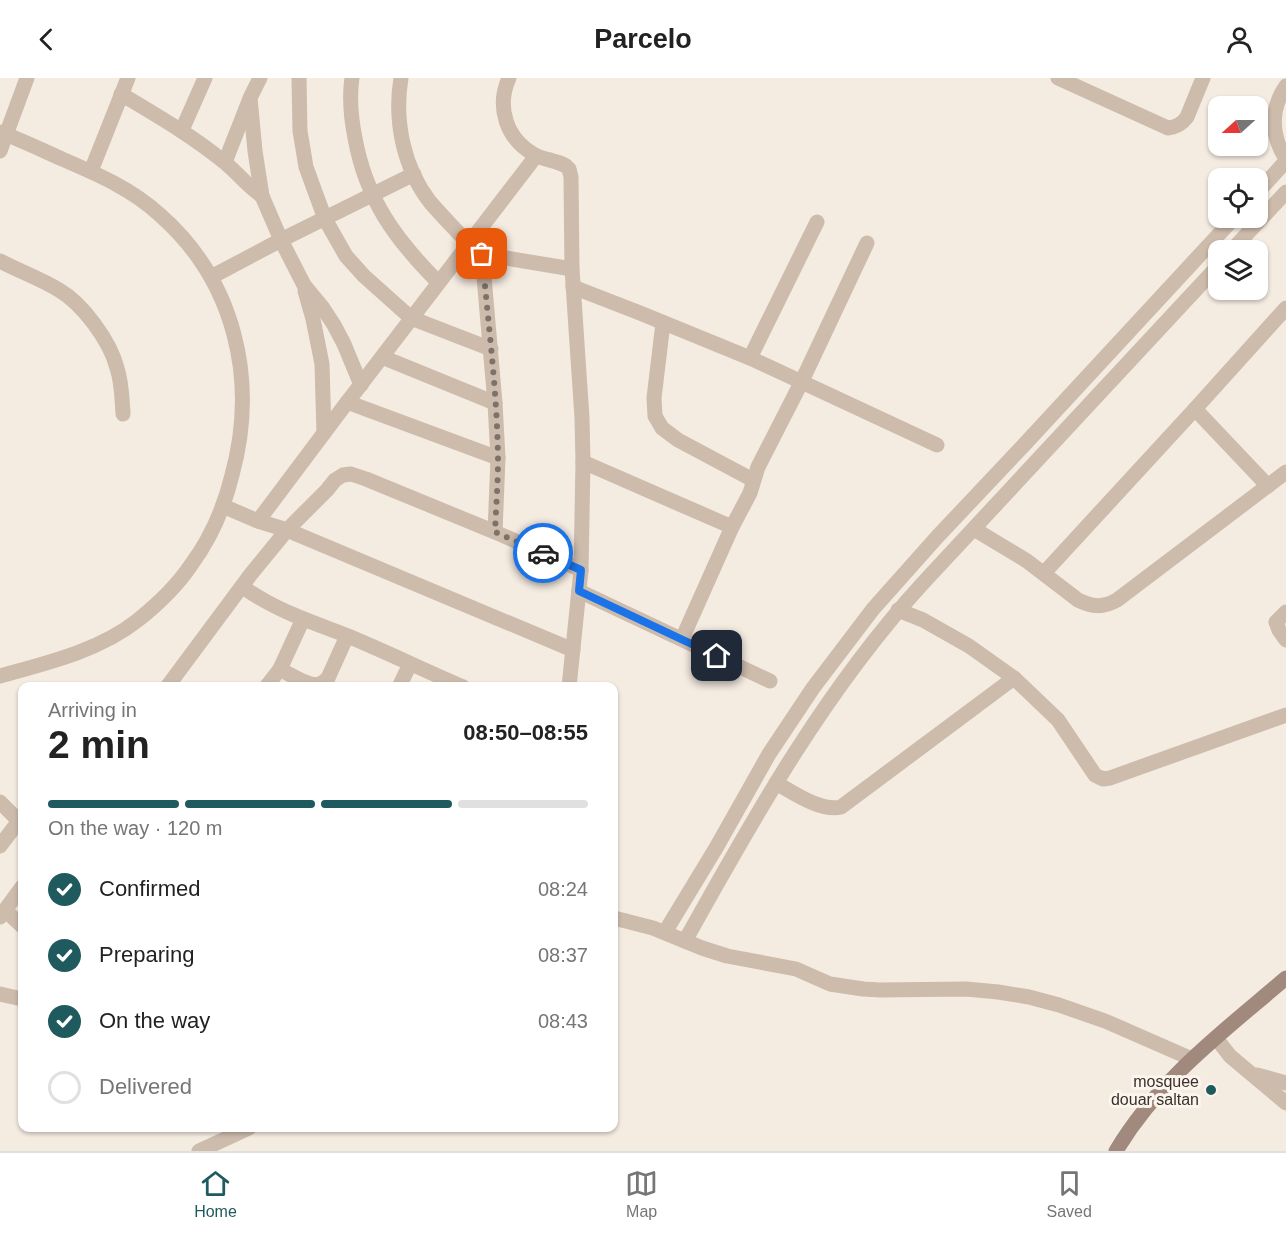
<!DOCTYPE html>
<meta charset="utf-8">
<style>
:root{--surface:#fff;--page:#f2f2f2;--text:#222;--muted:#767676;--line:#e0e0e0;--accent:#1f5a5e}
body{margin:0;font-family:Arial,sans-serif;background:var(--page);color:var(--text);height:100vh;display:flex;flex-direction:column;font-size:22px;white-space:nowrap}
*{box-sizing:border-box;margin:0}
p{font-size:20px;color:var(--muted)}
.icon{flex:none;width:33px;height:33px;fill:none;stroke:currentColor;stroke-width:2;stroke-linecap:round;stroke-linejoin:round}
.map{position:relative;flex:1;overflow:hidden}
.sheet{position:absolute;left:18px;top:604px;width:600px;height:450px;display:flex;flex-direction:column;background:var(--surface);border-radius:12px;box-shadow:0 2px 4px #0004}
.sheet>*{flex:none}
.needle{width:39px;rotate:249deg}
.buttons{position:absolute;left:1208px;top:18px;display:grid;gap:12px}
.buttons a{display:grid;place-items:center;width:60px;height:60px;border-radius:12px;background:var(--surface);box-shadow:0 2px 4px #0004;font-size:30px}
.pin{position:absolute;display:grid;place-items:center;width:51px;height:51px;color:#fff;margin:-26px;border-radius:12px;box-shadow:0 3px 9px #0006}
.courier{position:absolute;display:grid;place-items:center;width:60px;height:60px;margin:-30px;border:4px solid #1a73e8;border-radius:50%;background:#fff;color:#222;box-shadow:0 2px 8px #0007}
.overview em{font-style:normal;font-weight:600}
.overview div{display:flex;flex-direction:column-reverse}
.overview{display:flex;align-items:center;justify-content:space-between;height:102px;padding:0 30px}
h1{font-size:39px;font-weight:600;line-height:45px}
.bar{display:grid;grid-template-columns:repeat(4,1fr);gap:9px 6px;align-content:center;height:72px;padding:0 30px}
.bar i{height:8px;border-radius:4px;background:var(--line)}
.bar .active{background:var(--accent)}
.bar p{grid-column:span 4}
ol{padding:0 30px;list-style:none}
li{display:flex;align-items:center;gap:18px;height:66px}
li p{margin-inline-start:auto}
li .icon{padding:6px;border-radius:50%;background:var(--accent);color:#fff;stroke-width:4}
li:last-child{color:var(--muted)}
li i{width:33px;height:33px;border:3px solid var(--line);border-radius:50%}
header{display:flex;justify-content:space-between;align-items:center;height:78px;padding:0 30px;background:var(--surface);font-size:27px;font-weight:600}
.tab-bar{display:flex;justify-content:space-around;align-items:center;height:84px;border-top:2px solid var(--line);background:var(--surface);font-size:16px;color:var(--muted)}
.tab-bar a{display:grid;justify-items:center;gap:3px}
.tab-bar .active{color:var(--accent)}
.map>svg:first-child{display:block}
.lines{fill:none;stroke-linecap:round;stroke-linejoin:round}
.minor{stroke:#cdbbac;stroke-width:15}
.secondary{stroke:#a18a7d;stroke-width:15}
.done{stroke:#7c716b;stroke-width:6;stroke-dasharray:0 10.8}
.route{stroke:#1a73e8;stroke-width:8}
.poi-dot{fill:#1f5a5e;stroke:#fbf5ee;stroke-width:2}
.labels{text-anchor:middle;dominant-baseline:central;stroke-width:6;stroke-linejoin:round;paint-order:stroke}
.poi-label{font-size:16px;fill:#3b302b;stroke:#fbf5ee;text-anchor:end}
</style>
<header><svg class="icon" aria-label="back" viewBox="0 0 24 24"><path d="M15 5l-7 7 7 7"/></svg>Parcelo<svg class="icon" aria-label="person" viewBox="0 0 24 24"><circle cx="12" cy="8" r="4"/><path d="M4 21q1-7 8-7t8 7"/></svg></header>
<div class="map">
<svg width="1286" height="1073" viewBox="0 0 1286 1073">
<rect width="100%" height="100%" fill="#f4ebe1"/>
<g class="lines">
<g class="minor">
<path d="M260 0 250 20 255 73 262 118 281 162 304 207 323 230 334 247 344 266 361 307"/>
<path d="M299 0 300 53 306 89 325 141 346 178 364 198 411 240 491 271"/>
<path d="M352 0C349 20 351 40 355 60 366 121 395 161 438 204"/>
<path d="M401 0C394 42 403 89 430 124 442 138 455 151 468 165L474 170"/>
<path d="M509 0C496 29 506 61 535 77 544 82 556 82 566 88L569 91 571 99 572 191 582 340 583 384 581 492 569 609"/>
<path d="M1058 0 1168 50C1177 49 1182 46 1187 39L1203 0"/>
<path d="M1286 8C1270 31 1271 58 1286 81"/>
<path d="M121 16C156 37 191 57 223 83 237 94 247 108 262 118"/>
<path d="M182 52 205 0"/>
<path d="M0 54C21 62 42 72 62 81 97 96 132 111 160 137 235 203 258 302 232 397 224 430 211 460 191 487 177 508 158 526 138 542 99 573 47 585 0 598"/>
<path d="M0 73 27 0"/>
<path d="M225 84 249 23"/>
<path d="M91 93 128 0"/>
<path d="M1257 115 1286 83"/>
<path d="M1232 172 1286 114"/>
<path d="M0 183C19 193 41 201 59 212 83 226 110 263 117 290 122 305 122 321 123 336"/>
<path d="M211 199 281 162 414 96"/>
<path d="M573 209 640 235 750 280 937 367"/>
<path d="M305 213 313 241 322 286 324 355"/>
<path d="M663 245 654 320 655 338 662 350 678 362 753 402"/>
<path d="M382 279 495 325"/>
<path d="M750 280 817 144"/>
<path d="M347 324 498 380"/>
<path d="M1195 331 1268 408"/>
<path d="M583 384 732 449"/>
<path d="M223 428 258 443 287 452 573 572"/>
<path d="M258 443 342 331 536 78"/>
<path d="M974 451 1027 483 1078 522C1092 529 1103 530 1117 522L1286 394"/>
<path d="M495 454 498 380 495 325 482 176 572 191"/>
<path d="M1044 495 1195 331 1286 230"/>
<path d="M243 509C274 532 312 544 348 558 386 574 424 592 463 609"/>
<path d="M579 513 770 603"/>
<path d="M898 532 923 542 969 568 1014 600 1058 642 1095 697 1103 701 1110 700 1286 637"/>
<path d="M1286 534 1276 544 1279 552 1286 562"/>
<path d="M682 561 732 449 750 415 758 389 801 305 867 165"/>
<path d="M280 591 303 541"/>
<path d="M167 609 251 496 287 452 327 412 335 402 343 397 351 396 366 401 495 454 581 492"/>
<path d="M266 609 280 591C289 596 310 609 319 606 323 605 325 603 328 600L347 558"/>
<path d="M399 609 410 586"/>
<path d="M776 705C794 715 821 734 841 729L1014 600"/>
<path d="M0 724 22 746"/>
<path d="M0 768 19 743"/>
<path d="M5 832 22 848"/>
<path d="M0 839 22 809"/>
<path d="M614 840 653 850 702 870 727 878 796 891 830 906 863 911 880 912 966 911 998 914 1029 919 1059 927 1105 943 1192 981"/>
<path d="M665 854 716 770 769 676 813 610 873 531 938 458 1023 368 1234 140"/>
<path d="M685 863C755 737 826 611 923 505L1218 188"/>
<path d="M0 916 22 921"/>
<path d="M1216 960 1230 978 1286 1025"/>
<path d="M1257 997 1286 1005"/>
<path d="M199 1073 249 1050"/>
</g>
<path class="secondary" d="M1116 1073C1159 1001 1224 953 1286 900"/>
</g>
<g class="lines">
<path class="done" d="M482 176C488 244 497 312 498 380 498 405 496 430 495 454L543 475"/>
<path class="route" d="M543 475 581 492 579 513 717 578"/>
</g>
<circle class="poi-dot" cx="1211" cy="1012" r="6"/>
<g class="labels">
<g class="poi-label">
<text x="1199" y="1003">mosquee<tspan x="1199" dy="18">douar saltan</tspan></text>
</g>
</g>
</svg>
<div class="buttons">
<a><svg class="needle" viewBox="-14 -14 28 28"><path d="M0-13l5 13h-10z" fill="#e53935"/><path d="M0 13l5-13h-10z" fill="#767676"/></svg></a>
<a><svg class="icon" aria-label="locate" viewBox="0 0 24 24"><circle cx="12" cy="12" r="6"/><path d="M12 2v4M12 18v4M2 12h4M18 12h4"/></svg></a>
<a><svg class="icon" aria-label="layers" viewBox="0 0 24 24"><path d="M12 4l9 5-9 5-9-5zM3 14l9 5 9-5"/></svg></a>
</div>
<div class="pin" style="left:482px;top:176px;background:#ea580c"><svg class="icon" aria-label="bag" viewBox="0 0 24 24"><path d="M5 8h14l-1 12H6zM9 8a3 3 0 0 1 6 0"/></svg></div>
<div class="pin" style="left:717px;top:578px;background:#1f2937"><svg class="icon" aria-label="home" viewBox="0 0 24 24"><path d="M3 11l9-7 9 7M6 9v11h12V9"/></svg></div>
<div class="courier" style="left:543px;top:475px"><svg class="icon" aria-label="car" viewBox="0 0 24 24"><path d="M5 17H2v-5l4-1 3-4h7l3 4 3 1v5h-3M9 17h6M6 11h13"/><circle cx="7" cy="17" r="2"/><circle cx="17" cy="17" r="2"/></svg></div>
<section class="sheet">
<div class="overview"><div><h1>2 min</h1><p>Arriving in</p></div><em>08:50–08:55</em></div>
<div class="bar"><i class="active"></i><i class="active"></i><i class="active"></i><i></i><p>On the way · 120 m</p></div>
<ol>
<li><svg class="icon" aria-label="check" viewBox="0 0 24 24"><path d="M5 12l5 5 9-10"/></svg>Confirmed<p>08:24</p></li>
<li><svg class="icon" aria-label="check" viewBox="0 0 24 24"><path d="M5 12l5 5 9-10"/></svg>Preparing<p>08:37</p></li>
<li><svg class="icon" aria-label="check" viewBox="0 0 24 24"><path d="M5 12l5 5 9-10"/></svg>On the way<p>08:43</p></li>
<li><i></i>Delivered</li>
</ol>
</section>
</div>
<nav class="tab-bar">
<a class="active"><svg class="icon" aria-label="home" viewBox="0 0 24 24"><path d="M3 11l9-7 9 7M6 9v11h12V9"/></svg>Home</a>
<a><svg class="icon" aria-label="map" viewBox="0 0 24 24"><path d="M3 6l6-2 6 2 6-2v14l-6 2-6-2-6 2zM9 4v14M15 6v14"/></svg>Map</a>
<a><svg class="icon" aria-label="saved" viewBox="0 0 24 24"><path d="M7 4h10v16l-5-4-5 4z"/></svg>Saved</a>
</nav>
